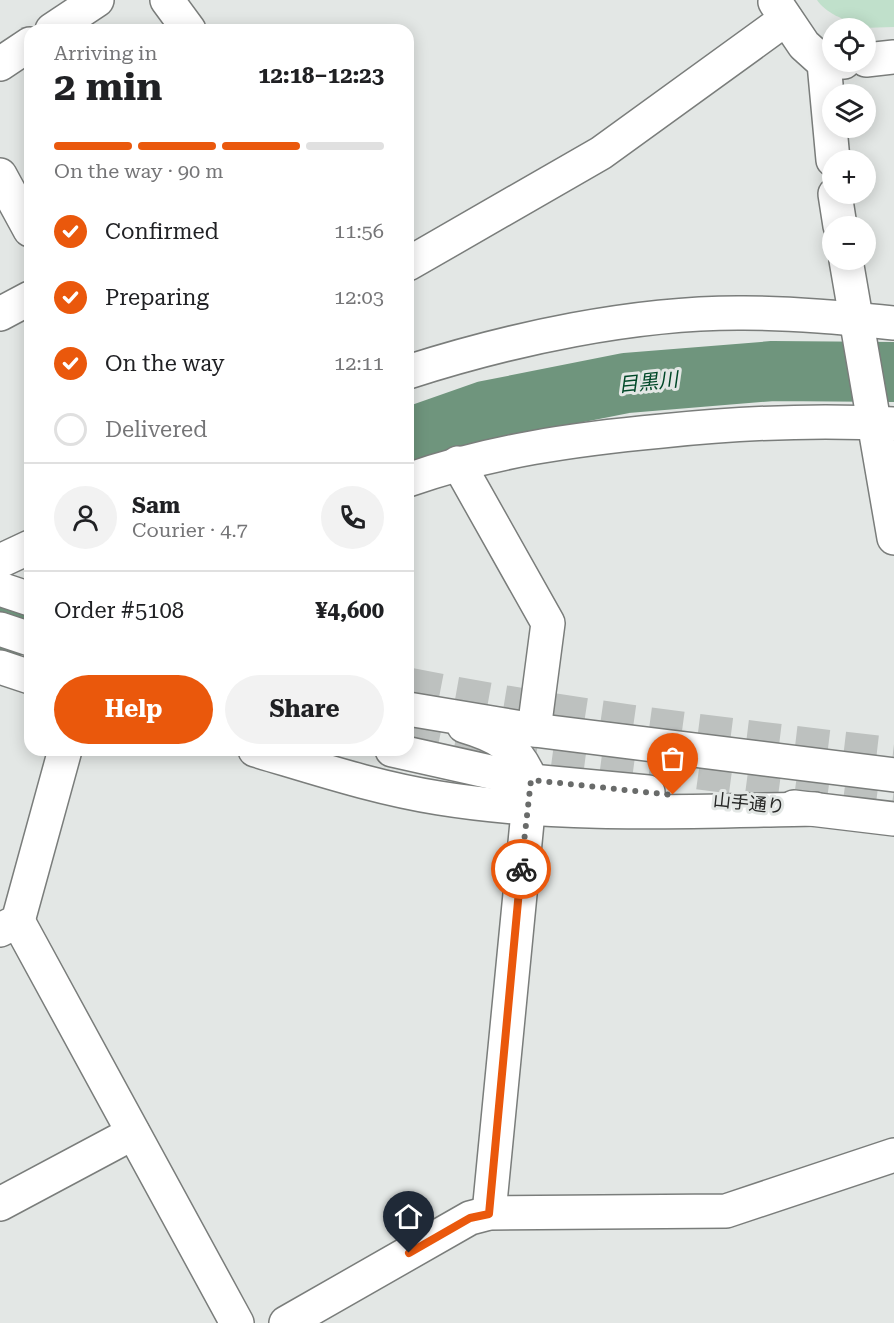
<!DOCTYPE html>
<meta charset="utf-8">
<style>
:root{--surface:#fff;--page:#f2f2f2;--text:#202124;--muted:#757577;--line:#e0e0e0;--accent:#ea580c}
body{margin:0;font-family:"Roboto Serif","Noto Sans JP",serif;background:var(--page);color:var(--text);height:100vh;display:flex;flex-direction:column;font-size:22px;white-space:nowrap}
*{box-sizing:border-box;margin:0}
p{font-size:20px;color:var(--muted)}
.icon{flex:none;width:33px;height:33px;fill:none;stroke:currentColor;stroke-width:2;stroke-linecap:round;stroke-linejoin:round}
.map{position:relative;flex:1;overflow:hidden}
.drawer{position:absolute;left:24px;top:24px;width:390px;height:732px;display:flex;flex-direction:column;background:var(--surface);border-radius:18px;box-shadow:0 3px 15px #0003}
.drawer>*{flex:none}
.controls{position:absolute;left:822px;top:18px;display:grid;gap:12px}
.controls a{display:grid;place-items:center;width:54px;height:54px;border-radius:50%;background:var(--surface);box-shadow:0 3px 15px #0003;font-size:30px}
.pin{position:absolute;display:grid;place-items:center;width:51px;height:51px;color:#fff;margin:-62px -26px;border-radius:50% 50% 50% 0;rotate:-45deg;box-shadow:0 0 6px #0007}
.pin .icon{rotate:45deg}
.courier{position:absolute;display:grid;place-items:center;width:60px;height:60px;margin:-30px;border:4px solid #ea580c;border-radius:50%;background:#fff;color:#222;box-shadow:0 2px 8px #0007}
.overview em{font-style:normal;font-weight:700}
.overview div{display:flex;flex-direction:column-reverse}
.overview{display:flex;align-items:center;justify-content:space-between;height:102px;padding:0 30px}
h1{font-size:39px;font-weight:700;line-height:45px}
.bar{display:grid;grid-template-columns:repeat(4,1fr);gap:9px 6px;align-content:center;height:72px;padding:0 30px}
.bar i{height:8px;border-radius:4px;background:var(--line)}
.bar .current{background:var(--accent)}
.bar p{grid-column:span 4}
.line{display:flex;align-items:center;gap:15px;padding:0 30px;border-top:2px solid var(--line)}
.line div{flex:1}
.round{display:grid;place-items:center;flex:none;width:63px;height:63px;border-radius:32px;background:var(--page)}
ol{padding:0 30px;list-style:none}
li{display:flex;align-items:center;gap:18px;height:66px}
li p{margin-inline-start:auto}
li .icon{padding:6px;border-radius:50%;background:var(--accent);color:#fff;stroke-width:4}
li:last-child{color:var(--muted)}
li i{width:33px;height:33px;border:3px solid var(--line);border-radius:50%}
.button{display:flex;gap:12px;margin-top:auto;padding:12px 30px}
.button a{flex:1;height:69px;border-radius:36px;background:var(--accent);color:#fff;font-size:24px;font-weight:700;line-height:69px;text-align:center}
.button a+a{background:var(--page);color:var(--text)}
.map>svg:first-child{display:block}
.green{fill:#c0e0cb}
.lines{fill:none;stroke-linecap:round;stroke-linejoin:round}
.river{stroke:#6f957d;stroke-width:60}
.highway-tunnel{stroke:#bdc1bf;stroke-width:33;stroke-dasharray:33 16;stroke-linecap:butt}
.street-casing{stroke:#7a7d7b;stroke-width:36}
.secondary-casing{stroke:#7a7d7b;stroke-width:36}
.primary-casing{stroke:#7a7d7b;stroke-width:36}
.street{stroke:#fff;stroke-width:33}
.secondary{stroke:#fff;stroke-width:33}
.primary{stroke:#fff;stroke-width:33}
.done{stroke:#696b6a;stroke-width:6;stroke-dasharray:0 10.8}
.route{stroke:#ea580c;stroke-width:8}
.labels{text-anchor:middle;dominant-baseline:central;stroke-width:6;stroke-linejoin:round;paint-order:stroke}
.street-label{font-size:18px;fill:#272827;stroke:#e3e7e5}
.water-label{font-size:20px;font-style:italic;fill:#004828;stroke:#e3e7e5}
</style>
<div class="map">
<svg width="894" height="1323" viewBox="0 0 894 1323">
<rect width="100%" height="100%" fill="#e3e7e5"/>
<path class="green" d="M817 0H894V27L862 28 860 23C845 22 825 12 817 0Z"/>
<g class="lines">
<g class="river">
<path d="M408 438 485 411 626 383 773 371 894 372"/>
<path d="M0 633 30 616"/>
</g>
<g class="highway-tunnel">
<path d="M408 684C569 716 731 735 894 754"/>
<path d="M408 728 497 746 894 799"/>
</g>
<defs>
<g id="street">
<path d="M167 0 189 30"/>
<path d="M775 2 804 45 824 63 833 160"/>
<path d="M52 30 97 0"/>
<path d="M0 64 30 44"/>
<path d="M0 175 30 230"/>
<path d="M835 194 840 226"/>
<path d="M846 260 894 538"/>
<path d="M408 264 601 153 786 19"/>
<path d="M0 314 30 298"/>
<path d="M408 372C511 339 635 312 744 313 794 313 844 318 894 323"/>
<path d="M458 463 548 623 534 730"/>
<path d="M408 480C490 451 575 439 662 431 740 423 816 419 894 424"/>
<path d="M0 561 30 547"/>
<path d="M464 726C498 736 518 747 531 781L489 1213"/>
<path d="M18 921 237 1323"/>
<path d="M0 930 18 921 65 750"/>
<path d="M0 1204 133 1133"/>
<path d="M286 1323 470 1218 489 1213 726 1211 894 1155"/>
</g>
<g id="secondary">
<path d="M866 60 894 57"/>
<path d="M824 63 844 62"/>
</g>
<g id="primary">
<path d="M0 589 30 599"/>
<path d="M0 629 30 639"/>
<path d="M0 667 30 677"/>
<path d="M408 709 534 730 894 775"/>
<path d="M255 750C316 768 376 788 439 798 563 818 690 811 815 809"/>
<path d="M392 750 531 781 648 792"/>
<path d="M794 807 894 819"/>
</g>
</defs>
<use href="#street" class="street-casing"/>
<use href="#secondary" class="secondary-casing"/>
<use href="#primary" class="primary-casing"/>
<use href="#street" class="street"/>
<use href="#secondary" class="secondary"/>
<use href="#primary" class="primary"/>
</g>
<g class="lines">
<path class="done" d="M521 869 531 780 673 795"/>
<path class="route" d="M409 1253 470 1218 489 1214 521 869"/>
</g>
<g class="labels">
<g class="street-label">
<text transform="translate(749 803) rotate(6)">山手通り</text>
</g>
<g class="water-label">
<text transform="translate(648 382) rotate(-6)">目黒川</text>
</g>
</g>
</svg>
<div class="controls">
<a><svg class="icon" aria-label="locate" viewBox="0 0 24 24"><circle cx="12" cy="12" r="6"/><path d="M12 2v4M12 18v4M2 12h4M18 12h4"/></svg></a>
<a><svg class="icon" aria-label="layers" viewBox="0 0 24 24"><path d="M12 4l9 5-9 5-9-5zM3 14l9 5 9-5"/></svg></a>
<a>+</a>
<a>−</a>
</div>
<div class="pin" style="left:673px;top:795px;background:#ea580c"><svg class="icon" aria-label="bag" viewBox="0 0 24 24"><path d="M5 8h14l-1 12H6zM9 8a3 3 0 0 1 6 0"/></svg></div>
<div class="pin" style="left:409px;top:1253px;background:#1f2937"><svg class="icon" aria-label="home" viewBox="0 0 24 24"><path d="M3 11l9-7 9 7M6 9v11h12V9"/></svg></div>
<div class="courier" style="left:521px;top:869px"><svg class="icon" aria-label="bike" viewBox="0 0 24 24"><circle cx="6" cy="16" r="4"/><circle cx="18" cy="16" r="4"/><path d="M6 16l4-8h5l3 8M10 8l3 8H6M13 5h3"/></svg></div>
<section class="drawer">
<div class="overview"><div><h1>2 min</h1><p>Arriving in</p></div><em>12:18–12:23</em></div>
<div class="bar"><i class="current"></i><i class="current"></i><i class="current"></i><i></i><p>On the way · 90 m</p></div>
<ol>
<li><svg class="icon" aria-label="check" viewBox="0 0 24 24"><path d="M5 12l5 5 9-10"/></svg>Confirmed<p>11:56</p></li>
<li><svg class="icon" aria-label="check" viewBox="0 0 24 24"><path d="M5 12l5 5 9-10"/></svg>Preparing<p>12:03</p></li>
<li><svg class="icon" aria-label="check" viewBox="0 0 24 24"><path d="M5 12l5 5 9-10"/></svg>On the way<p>12:11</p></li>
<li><i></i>Delivered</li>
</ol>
<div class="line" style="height:108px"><a class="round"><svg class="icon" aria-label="person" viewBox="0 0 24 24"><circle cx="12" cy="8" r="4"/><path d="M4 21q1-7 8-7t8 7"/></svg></a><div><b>Sam</b><p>Courier · 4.7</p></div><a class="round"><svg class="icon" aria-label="phone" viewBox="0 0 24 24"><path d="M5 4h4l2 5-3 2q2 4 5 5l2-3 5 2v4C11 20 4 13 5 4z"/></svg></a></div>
<div class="line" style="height:78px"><div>Order #5108</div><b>¥4,600</b></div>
<div class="button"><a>Help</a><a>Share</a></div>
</section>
</div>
